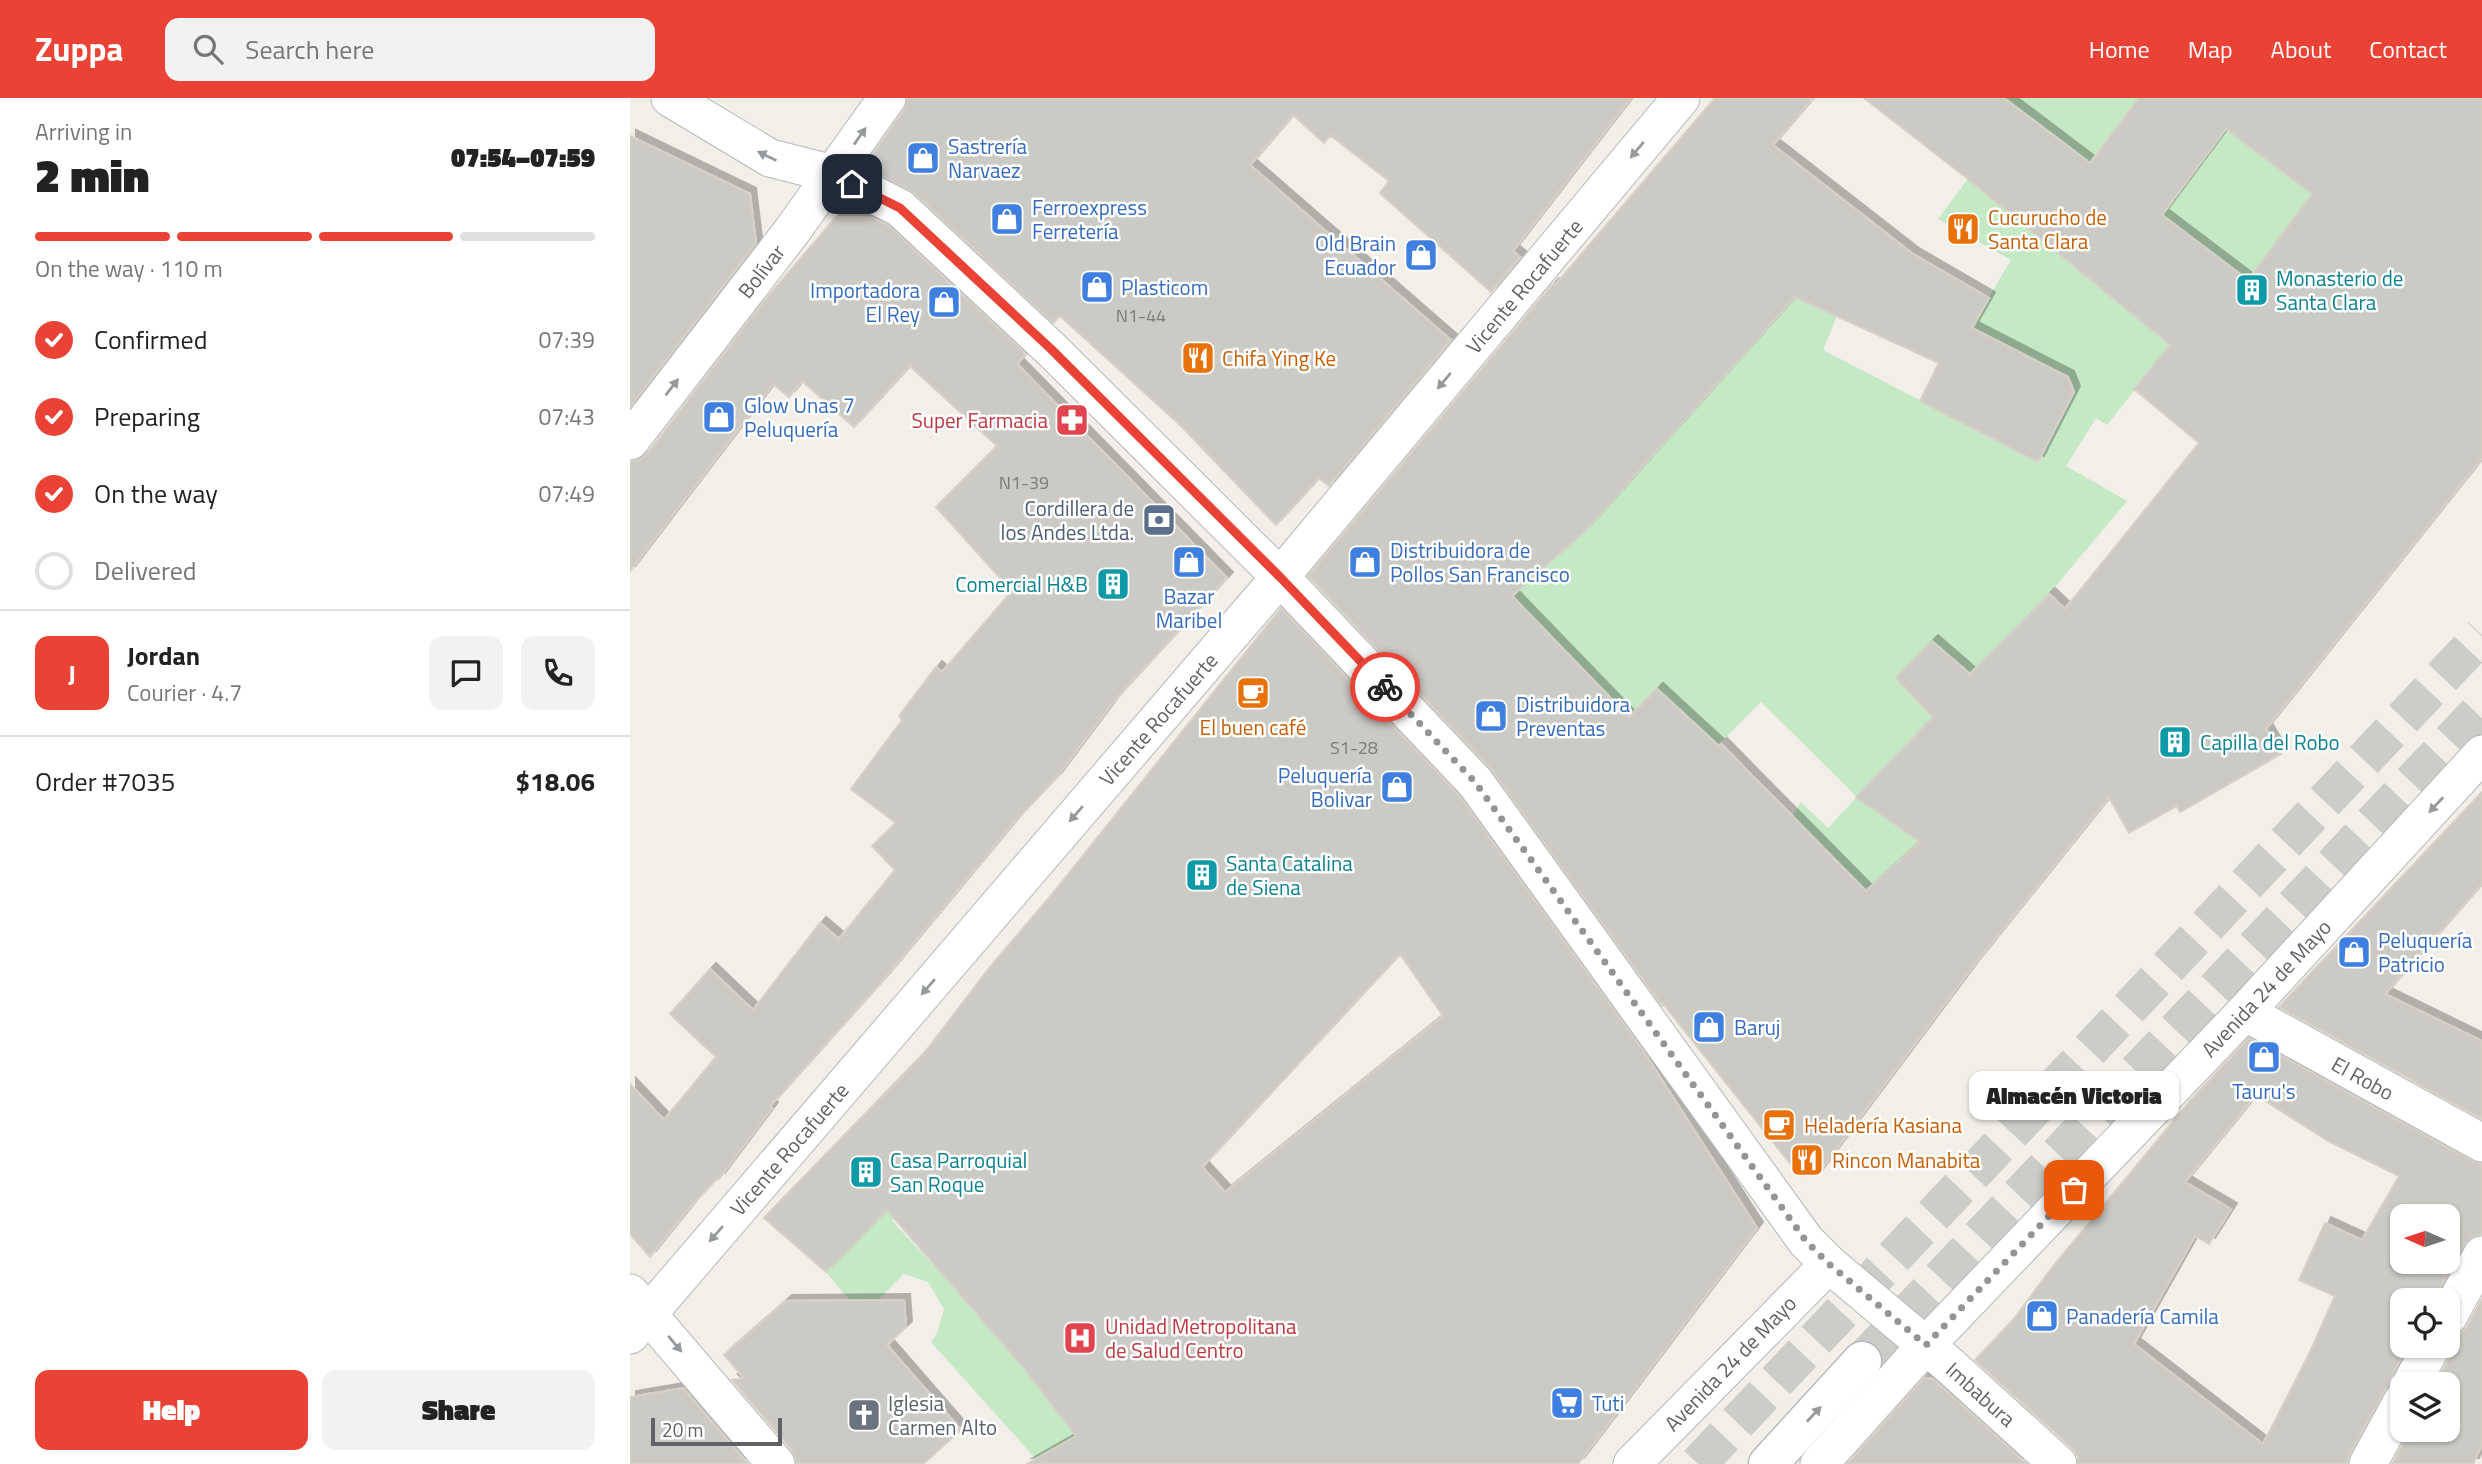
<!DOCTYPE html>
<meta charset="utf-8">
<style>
:root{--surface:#fff;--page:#f2f2f2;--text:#222;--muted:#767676;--line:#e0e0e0;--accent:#ea4335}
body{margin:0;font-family:"Titillium Web",sans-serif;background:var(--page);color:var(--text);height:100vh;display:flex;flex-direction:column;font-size:26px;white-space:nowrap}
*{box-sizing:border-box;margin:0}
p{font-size:23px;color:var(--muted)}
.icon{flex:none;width:38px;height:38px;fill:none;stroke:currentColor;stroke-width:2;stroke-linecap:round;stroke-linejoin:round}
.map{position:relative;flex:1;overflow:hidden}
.details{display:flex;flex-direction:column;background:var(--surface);width:630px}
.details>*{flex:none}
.needle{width:46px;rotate:273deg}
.fabs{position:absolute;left:1760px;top:1106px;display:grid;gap:14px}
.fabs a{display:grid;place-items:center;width:70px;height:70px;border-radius:14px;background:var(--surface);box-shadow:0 2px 5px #0004;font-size:35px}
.scale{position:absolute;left:21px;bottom:18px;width:131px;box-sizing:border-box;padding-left:7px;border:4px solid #5f6368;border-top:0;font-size:19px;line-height:24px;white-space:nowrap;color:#5f6368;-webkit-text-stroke:5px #fff;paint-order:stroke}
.pin{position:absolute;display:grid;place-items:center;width:60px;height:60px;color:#fff;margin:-30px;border-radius:14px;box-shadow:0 4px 10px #0006}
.courier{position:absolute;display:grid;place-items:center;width:70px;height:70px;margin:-35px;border:5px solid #ea4335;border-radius:50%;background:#fff;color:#222;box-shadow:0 2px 9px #0007}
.bubble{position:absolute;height:49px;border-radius:14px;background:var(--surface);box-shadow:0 2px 5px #0004;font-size:23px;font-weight:800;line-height:49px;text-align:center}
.summary em{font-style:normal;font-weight:800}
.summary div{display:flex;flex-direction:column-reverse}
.summary{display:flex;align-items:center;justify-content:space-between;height:119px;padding:0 35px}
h1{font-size:46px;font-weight:800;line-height:52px}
.bar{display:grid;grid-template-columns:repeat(4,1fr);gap:10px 7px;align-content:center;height:84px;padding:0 35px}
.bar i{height:9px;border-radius:5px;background:var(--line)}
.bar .selected{background:var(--accent)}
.bar p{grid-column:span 4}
.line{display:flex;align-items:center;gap:18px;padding:0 35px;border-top:2px solid var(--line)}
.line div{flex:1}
.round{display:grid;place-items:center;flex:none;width:74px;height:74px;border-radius:14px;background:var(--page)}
ol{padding:0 35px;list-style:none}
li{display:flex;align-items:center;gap:21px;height:77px}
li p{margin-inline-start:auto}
li .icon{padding:7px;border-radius:50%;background:var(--accent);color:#fff;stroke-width:4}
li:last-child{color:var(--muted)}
li i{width:38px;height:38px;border:4px solid var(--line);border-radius:50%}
.primary-button{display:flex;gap:14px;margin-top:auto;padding:14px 35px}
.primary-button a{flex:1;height:80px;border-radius:14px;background:var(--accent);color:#fff;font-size:28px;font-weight:800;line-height:80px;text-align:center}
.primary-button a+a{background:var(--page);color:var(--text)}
header{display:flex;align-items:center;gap:42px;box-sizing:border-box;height:98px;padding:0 35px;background:var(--accent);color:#fff}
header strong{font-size:33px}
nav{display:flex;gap:38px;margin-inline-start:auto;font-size:24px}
.search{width:490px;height:63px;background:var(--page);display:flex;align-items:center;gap:18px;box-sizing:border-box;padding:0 24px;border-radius:14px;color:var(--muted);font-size:26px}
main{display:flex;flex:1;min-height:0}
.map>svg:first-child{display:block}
.green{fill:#c5e8c5}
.building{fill:#cccac5;stroke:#d6d1c6;stroke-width:2;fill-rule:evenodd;filter:url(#shadow)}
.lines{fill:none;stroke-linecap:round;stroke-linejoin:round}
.secondary-tunnel{stroke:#ccccc8;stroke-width:38;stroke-dasharray:38 19;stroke-linecap:butt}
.street-casing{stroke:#b5b8bc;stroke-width:39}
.secondary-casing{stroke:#b6babf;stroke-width:41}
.street{stroke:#fff;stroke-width:37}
.secondary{stroke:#fff;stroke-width:38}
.oneway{fill:#979a9d}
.done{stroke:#929495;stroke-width:7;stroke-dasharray:0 12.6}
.route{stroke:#ea4335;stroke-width:9}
.labels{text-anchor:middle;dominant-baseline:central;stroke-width:5;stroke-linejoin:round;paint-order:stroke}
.number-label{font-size:18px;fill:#7a7d7f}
.shop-label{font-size:21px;fill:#366cbe;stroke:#fff;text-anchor:start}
.food-label{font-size:21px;fill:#c56008;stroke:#fff;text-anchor:start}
.street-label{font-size:21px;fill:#5f6368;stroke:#fff}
.culture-label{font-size:21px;fill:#0d838f;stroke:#fff;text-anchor:start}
.health-label{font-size:21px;fill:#be3a42;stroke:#fff;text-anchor:end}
.service-label{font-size:21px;fill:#4e5e75;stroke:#fff;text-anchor:end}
.worship-label{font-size:21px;fill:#5b616d;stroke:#fff;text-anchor:start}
</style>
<header>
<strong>Zuppa</strong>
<div class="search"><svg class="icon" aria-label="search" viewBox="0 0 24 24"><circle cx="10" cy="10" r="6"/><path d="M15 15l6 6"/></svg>Search here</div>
<nav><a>Home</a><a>Map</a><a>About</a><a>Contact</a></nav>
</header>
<main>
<section class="details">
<div class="summary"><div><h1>2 min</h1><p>Arriving in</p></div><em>07:54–07:59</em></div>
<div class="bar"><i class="selected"></i><i class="selected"></i><i class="selected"></i><i></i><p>On the way · 110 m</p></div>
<ol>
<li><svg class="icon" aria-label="check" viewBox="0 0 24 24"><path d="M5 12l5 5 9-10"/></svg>Confirmed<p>07:39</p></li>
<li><svg class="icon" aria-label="check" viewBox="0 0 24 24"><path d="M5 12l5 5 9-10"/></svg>Preparing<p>07:43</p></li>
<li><svg class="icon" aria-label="check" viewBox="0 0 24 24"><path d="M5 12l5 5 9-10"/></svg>On the way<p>07:49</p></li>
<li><i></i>Delivered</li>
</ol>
<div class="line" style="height:126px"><b class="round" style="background:var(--accent);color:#fff">J</b><div><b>Jordan</b><p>Courier · 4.7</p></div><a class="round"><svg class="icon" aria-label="chat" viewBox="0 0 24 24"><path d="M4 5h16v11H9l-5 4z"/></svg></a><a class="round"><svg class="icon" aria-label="phone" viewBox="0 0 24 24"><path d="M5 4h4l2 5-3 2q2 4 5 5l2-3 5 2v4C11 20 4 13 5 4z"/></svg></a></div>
<div class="line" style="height:91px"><div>Order #7035</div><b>$18.06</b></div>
<div class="primary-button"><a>Help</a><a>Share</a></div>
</section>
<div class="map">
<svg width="1852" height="1366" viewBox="0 0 1852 1366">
<defs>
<filter id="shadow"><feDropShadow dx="6" dy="-6" stdDeviation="0" flood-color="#0004"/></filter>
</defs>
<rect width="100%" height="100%" fill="#f1efe8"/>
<g class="green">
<path d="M1374 0H1509L1460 65Z"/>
<path d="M1596 31 1682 96 1618 182 1532 117Z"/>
<path d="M1338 81 1540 247 1477 327 1466 320 1436 368 1497 403 1419 496 1341 576 1302 543 1266 580 1303 618 1227 699 1319 763 1236 793 1163 717 1171 704 1198 730 1227 699 1131 604 1059 677 1052 614 1027 591 999 619 882 498 956 433 981 403 1123 136 1207 218 1193 252 1409 364 1444 294 1438 279 1341 229 1381 162 1308 121Z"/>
<path d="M302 1066 287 1099 262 1123C328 1192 389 1263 446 1338L406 1361 301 1244 307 1235 314 1211 298 1184 274 1176 233 1217 193 1171Z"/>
</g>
<g class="building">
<path d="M278 0H1001L883 153 890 159 861 194 750 95 759 83 700 37 694 45 663 17 620 67 821 242 699 388 689 380 646 427 550 327 430 218 423 225 284 95 243 73 242 57 274 12Z"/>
<path d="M1085 0H1183L1143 47 1283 156 1359 200 1342 230 1438 279 1444 294 1408 364 1290 303 1309 265 1165 199 955 433 882 498 999 619 1027 591 1089 648 1091 646 1236 793 1290 744 1226 699 1303 619 1266 580 1302 543 1340 576 1419 496 1435 511 1569 345 1504 291 1540 247 1338 81 1234 0H1374L1460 65 1509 0H1852V360L1636 631 1651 656 1550 714 1547 708 1499 735 1479 699 1344 867 1187 1077 1170 1078 1034 907 1032 908 860 670 678 478 923 186 925 187ZM1596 31 1682 96 1618 182 1532 117Z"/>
<path d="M0 38 120 96 126 145 0 309Z"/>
<path d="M206 119 243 120 258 127 396 256 387 266 597 480 484 603 426 680 386 722 253 882 140 1008 142 1010 89 1081 87 1080 61 1108 20 1159 0 1136V986L34 1022 86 959 40 916 80 871 123 912 190 825 209 841 265 772 242 748 266 725 221 691 272 622 269 618 306 569 312 574 382 493 306 409 367 348 280 268 224 329 172 283 159 299 143 286 0 473V364L9 362 17 356 134 203Z"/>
<path d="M651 510 829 697 1012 951 1127 1130 948 1366H397L446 1338 392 1268 257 1112 196 1174 134 1120 295 954 360 869 423 795ZM770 856 813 918 595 1094 572 1069Z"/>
<path d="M1852 694V786L1755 896 1852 943V1021L1649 909Z"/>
<path d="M1619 940 1842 1063 1852 1066V1136L1842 1139 1834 1147 1803 1202H1773V1248H1778L1763 1276 1760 1286 1755 1292 1720 1356 1717 1366H1448V1359L1442 1350 1345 1262 1383 1222 1424 1167 1560 1003ZM1626 997 1698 1043 1769 1078 1732 1142 1695 1125 1669 1182 1705 1198 1678 1258 1633 1346 1504 1246 1565 1138 1579 1146 1601 1111 1555 1084ZM1773 1118H1818V1164H1773Z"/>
<path d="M1852 1201V1346L1843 1366H1762L1781 1332H1818V1286H1805L1821 1258 1823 1248 1821 1239 1829 1237 1836 1230Z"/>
<path d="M274 1202 276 1229 257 1247 331 1332 293 1366H166L162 1352 102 1282 114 1280 94 1257 156 1203Z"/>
<path d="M1294 1280 1303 1281 1397 1366H1217Z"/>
<path d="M53 1290 118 1366H0V1299Z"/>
</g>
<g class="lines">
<g class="secondary-tunnel">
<path d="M1232 1263 1852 610"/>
<path d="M1068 1366 1852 537"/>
</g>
<defs>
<g id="street">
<path d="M40 0 140 60 203 76 270 110 421 251 650 479 845 684 1176 1143 1199 1166 1318 1266 1428 1366"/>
<path d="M0 343 162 133 257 0"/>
<path d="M1615 914 1852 1045"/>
<path d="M0 1195 146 1366"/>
<path d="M1818 1219 1852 1157"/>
<path d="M0 1237 650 479 1051 0"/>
<path d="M1781 1286 1802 1248"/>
<path d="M1002 1366 1199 1166"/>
<path d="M1189 1366 1296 1247 1615 914 1852 656"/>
<path d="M1738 1366 1773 1302"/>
</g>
<path id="secondary" d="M1138 1366 1232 1263"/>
</defs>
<use href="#street" class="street-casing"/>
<use href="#secondary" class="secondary-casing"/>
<use href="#street" class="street"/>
<use href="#secondary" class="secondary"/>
</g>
<defs><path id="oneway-solid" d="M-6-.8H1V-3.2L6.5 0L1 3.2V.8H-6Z" transform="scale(1.75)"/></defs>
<g class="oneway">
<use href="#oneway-solid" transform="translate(230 38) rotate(-55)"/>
<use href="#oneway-solid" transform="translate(1007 52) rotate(130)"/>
<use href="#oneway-solid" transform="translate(137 58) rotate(-154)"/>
<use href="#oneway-solid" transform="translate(814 283) rotate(130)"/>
<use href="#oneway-solid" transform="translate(42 289) rotate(-52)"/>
<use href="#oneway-solid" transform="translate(1806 707) rotate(133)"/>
<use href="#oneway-solid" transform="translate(446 716) rotate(131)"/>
<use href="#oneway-solid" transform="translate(298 889) rotate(131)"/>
<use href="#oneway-solid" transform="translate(86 1136) rotate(131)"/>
<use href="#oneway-solid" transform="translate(45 1246) rotate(50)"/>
<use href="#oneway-solid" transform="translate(1184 1316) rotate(-47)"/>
</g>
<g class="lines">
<path class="done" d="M755 589 845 684 1176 1143 1199 1166 1296 1247 1444 1092"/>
<path class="route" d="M222 86 270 110 421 251 650 479 755 589"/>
</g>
<defs>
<symbol id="shop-square" viewBox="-11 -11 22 22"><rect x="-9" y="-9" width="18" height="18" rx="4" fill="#3f7fe0" stroke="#fff"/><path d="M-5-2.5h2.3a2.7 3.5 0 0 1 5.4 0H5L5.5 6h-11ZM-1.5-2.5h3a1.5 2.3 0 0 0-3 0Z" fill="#fff"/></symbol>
<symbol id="restaurant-square" viewBox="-11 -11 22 22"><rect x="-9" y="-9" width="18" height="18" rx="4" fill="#e8710a" stroke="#fff"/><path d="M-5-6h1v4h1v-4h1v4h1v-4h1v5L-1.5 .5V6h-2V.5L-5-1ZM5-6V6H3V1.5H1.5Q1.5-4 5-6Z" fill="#fff"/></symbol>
<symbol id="building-square" viewBox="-11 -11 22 22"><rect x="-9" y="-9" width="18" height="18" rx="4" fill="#0f9aa8" stroke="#fff"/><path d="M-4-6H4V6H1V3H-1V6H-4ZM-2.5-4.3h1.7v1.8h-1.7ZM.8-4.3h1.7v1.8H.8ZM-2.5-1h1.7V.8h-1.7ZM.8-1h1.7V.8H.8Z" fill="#fff"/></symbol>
<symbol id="pharmacy-square" viewBox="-11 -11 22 22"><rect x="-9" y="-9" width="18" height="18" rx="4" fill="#e0444e" stroke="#fff"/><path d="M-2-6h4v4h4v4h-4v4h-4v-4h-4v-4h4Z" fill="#fff"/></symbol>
<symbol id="bank-square" viewBox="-11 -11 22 22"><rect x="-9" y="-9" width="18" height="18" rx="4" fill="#5c6f8a" stroke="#fff"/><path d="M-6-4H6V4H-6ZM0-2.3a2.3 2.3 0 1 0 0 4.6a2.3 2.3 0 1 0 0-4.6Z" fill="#fff"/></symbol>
<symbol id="cafe-square" viewBox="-11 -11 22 22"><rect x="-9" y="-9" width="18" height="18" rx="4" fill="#e8710a" stroke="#fff"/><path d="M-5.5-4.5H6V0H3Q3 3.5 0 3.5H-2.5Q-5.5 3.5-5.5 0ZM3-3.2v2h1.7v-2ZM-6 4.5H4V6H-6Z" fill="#fff"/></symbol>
<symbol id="hospital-square" viewBox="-11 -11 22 22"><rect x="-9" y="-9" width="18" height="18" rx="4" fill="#e0444e" stroke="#fff"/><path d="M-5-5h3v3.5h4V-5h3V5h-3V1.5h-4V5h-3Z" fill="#fff"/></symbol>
<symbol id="supermarket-square" viewBox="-11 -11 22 22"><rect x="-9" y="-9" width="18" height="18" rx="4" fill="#3f7fe0" stroke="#fff"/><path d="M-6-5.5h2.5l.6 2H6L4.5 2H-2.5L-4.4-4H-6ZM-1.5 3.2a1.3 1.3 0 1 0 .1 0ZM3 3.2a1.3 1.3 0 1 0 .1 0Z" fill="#fff"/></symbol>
<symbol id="church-square" viewBox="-11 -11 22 22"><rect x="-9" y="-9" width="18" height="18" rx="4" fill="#6b7280" stroke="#fff"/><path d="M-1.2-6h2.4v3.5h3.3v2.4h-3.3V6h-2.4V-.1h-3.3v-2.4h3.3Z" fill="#fff"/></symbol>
</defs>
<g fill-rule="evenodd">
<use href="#shop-square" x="274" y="41" width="38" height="38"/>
<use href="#shop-square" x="358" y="102" width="38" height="38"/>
<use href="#restaurant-square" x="1314" y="112" width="38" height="38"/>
<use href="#shop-square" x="772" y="138" width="38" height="38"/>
<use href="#shop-square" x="448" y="170" width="38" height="38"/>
<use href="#building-square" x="1603" y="173" width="38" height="38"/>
<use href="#shop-square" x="295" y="185" width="38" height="38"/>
<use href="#restaurant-square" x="549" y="241" width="38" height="38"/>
<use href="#shop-square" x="70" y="300" width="38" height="38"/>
<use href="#pharmacy-square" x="423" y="303" width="38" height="38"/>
<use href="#bank-square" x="510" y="403" width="38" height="38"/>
<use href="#shop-square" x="540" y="445" width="38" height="38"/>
<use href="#shop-square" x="716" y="445" width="38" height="38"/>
<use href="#building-square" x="464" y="467" width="38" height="38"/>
<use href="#cafe-square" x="604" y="576" width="38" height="38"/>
<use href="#shop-square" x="842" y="599" width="38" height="38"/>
<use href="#building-square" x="1526" y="625" width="38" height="38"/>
<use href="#shop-square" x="748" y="670" width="38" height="38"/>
<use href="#building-square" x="553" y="758" width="38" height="38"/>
<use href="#shop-square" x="1705" y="835" width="38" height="38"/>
<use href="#shop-square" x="1060" y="910" width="38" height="38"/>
<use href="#shop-square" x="1615" y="940" width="38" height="38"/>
<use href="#cafe-square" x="1130" y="1008" width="38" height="38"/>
<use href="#restaurant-square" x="1158" y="1043" width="38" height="38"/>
<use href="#building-square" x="217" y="1055" width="38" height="38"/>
<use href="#shop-square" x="1393" y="1199" width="38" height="38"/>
<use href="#hospital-square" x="431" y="1221" width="38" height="38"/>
<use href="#supermarket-square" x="918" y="1286" width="38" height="38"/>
<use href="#church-square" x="215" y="1298" width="38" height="38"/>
</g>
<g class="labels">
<g class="number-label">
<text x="511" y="217">N1-44</text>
<text x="394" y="384">N1-39</text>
<text x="724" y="649">S1-28</text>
</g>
<g class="shop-label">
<text x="318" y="48">Sastrería<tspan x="318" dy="24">Narvaez</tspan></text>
<text x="402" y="109">Ferroexpress<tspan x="402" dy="24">Ferretería</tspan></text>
<text x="766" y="145" text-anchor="end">Old Brain<tspan x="766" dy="24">Ecuador</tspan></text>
<text x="491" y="189">Plasticom</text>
<text x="290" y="192" text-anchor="end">Importadora<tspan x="290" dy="24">El Rey</tspan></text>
<text x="114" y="307">Glow Unas 7<tspan x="114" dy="24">Peluquería</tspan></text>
<text x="760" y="452">Distribuidora de<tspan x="760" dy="24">Pollos San Francisco</tspan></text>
<text x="559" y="498" text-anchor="middle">Bazar<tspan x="559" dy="24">Maribel</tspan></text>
<text x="886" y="606">Distribuidora<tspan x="886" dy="24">Preventas</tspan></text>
<text x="742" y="677" text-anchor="end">Peluquería<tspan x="742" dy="24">Bolivar</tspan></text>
<text x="1748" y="842">Peluquería<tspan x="1748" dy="24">Patricio</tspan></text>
<text x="1104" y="929">Baruj</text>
<text x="1634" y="993" text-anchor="middle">Tauru's</text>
<text x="1436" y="1218">Panadería Camila</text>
<text x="962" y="1305">Tuti</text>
</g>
<g class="food-label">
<text x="1358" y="119">Cucurucho de<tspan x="1358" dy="24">Santa Clara</tspan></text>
<text x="592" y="260">Chifa Ying Ke</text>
<text x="623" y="629" text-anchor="middle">El buen café</text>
<text x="1174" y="1027">Heladería Kasiana</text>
<text x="1202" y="1062">Rincon Manabita</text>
</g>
<g class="street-label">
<text transform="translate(131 173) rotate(-52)">Bolívar</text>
<text transform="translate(894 188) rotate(-50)">Vicente Rocafuerte</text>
<text transform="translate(528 621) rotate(-49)">Vicente Rocafuerte</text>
<text transform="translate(1636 890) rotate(-47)">Avenida 24 de Mayo</text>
<text transform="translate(1733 980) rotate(29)">El Robo</text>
<text transform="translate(159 1051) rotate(-49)">Vicente Rocafuerte</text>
<text transform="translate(1100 1265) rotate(-46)">Avenida 24 de Mayo</text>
<text transform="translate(1351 1296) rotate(42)">Imbabura</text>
</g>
<g class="culture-label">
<text x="1646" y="180">Monasterio de<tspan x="1646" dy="24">Santa Clara</tspan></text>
<text x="458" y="486" text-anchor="end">Comercial H&amp;B</text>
<text x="1570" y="644">Capilla del Robo</text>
<text x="596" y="765">Santa Catalina<tspan x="596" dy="24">de Siena</tspan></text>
<text x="260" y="1062">Casa Parroquial<tspan x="260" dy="24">San Roque</tspan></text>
</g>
<g class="health-label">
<text x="418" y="322">Super Farmacia</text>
<text x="475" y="1228" text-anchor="start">Unidad Metropolitana<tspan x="475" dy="24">de Salud Centro</tspan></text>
</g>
<g class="service-label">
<text x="504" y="410">Cordillera de<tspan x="504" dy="24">los Andes Ltda.</tspan></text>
</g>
<g class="worship-label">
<text x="258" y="1305">Iglesia<tspan x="258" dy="24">Carmen Alto</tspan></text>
</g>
</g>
</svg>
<div class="fabs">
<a><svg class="needle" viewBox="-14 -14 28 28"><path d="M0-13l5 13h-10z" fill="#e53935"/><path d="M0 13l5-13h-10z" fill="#767676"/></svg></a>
<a><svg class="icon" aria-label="locate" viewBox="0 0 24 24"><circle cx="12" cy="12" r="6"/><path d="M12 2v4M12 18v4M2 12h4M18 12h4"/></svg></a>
<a><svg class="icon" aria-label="layers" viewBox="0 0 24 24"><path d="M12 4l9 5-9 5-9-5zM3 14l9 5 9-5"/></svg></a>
</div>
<div class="scale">20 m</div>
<div class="pin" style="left:1444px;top:1092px;background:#ea580c"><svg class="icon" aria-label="bag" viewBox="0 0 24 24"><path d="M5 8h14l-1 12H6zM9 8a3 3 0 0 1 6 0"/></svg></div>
<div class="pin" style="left:222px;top:86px;background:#1f2937"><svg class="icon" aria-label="home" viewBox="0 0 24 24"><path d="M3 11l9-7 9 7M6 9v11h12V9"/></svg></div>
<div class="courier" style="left:755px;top:589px"><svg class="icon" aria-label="bike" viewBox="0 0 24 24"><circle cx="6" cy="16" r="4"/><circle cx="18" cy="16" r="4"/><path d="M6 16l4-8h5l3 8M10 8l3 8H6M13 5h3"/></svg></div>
<div class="bubble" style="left:1339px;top:973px;width:210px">Almacén Victoria</div>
</div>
</main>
